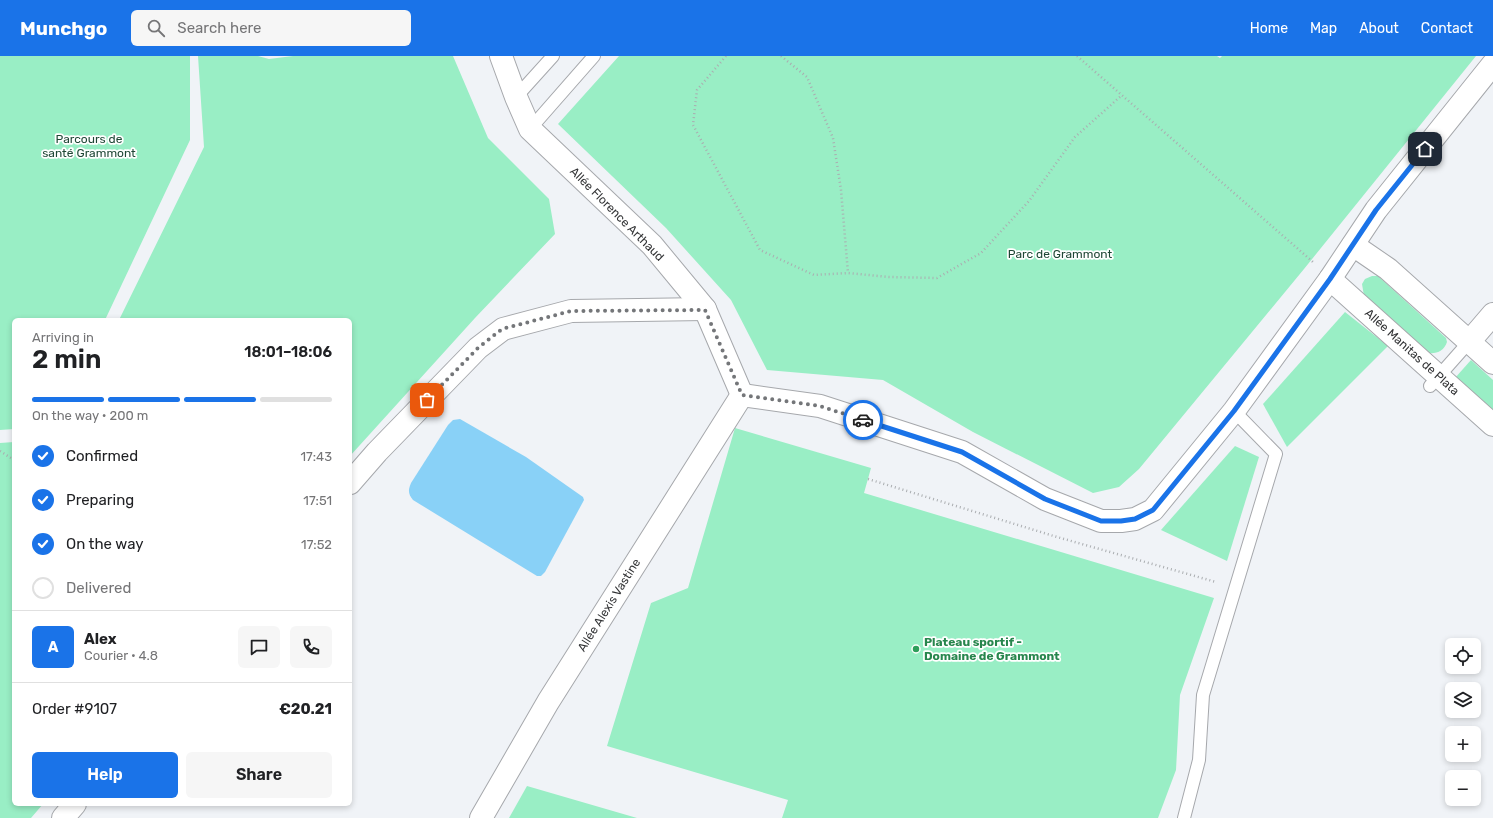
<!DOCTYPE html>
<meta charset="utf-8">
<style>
:root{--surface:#fff;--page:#f6f6f6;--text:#202124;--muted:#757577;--line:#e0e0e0;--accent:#1a73e8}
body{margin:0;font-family:Rubik,sans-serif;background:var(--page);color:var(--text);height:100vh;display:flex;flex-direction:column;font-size:15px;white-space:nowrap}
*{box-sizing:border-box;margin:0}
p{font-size:13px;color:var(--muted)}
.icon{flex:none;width:22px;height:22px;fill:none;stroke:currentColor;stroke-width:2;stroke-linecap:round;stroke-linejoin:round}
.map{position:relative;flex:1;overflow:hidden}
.details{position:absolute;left:12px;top:262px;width:340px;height:488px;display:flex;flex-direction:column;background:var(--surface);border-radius:6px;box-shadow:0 2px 6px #0003}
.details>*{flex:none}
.controls{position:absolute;left:1445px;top:582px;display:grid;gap:8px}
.controls a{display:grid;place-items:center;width:36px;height:36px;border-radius:6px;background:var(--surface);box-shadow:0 2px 6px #0003;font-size:20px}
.pin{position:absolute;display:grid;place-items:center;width:34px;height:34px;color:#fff;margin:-17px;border-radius:8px;box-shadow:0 2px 6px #0006}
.courier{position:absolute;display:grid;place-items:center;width:40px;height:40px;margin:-20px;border:3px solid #1a73e8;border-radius:50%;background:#fff;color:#222;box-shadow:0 1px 5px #0007}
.headline em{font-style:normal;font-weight:600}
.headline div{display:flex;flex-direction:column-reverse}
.headline{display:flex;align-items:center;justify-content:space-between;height:68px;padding:0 20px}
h1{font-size:26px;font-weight:600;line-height:30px}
.bar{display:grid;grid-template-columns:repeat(4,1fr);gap:6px 4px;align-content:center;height:48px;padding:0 20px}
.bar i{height:5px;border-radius:3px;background:var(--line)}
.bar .on{background:var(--accent)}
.bar p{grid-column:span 4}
.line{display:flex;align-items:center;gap:10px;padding:0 20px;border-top:1px solid var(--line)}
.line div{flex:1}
.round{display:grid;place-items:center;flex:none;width:42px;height:42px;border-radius:6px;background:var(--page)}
ol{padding:0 20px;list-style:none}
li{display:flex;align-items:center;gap:12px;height:44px}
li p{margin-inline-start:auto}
li .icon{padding:4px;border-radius:50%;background:var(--accent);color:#fff;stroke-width:4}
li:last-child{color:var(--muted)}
li i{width:22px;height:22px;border:2px solid var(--line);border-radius:50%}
.primary-button{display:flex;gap:8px;margin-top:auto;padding:8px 20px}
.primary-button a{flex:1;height:46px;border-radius:6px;background:var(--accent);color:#fff;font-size:16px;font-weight:600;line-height:46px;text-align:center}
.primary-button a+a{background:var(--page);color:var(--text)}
header{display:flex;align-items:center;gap:24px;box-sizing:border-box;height:56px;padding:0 20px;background:var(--accent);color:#fff}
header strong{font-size:19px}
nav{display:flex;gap:22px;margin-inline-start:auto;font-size:14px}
.search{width:280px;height:36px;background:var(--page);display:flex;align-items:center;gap:10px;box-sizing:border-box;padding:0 14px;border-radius:6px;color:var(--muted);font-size:15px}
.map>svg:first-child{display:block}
.green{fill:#99eec5}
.water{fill:#89d1f7}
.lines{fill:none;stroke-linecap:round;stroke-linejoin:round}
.service-casing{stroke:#a6a8ac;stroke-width:14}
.minor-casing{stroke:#a6a8ac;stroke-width:24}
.path{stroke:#aaadb0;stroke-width:2.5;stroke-dasharray:1 3;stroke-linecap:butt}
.service{stroke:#fff;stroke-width:12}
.minor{stroke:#fff;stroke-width:22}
.done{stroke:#747679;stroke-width:4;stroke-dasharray:0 7.2}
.route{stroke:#1a73e8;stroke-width:5}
.leisure-dot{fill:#2e9e5b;stroke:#fff;stroke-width:1.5}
.labels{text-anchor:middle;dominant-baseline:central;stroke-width:3.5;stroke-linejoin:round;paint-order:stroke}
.park-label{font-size:12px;fill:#1e4735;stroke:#fff}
.street-label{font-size:12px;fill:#323335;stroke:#fff}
.leisure-label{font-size:12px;font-weight:bold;fill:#27864d;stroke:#fff;text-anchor:start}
</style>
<header>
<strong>Munchgo</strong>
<div class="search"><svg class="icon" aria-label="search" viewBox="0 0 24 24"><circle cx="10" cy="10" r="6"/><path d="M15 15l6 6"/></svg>Search here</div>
<nav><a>Home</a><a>Map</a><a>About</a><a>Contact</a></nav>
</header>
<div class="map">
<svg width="1493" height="762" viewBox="0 0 1493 762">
<rect width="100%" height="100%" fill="#f0f3f7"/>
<g class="green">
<path d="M0 0H190V84L105 264H14V373L0 374Z"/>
<path d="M198 0H258L269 3 293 0H453L488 82 549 143 555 178 475 262 350 400V264H119L204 91Z"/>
<path d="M619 0H1217L1220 2 1222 0H1476L1304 213 1139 413 1119 431 1093 437 973 376 883 324 767 314 731 244 666 172 558 68Z"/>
<path d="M1372 220H1378L1446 282 1447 286C1444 295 1437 298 1428 297L1364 240 1362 228 1365 223Z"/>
<path d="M1345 256 1388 290 1287 391 1263 348Z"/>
<path d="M1471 304 1493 324V357L1455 322Z"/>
<path d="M735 372 871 412 864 437 1214 542 1180 639 1176 714 1158 762H782L788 744 607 690 651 547 688 532Z"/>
<path d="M14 386V748H43L31 762H0V387Z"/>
<path d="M1235 390 1259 401 1227 505 1161 474Z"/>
<path d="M527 730 637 762H509Z"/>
</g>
<path class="water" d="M460 363 526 401 583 441 584 444 545 516 541 520H537L413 444C408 438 408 434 411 427L448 369 453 364Z"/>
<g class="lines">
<defs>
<g id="service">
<path d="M516 41 553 0"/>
<path d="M530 73 594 0"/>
<path d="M1430 330 1469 286"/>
<path d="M1184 762 1199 704 1203 639 1276 398 1234 355"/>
</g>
<g id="minor">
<path d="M501 0 516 41 530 73 652 189 705 253 742 339"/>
<path d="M1353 189 1388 213 1493 307"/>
<path d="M1330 223 1493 369"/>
<path d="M1469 286 1493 258"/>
<path d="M742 339 820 350 962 396 1045 443 1101 465H1121L1135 463 1153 454 1234 355 1330 223 1376 154 1493 8"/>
<path d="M350 427 377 396 478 292 503 273 571 255 705 253"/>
<path d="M63 762 75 748"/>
<path d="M481 762 548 646 742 339"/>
</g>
</defs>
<use href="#service" class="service-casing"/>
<use href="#minor" class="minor-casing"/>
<g class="path">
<path d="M726 0 697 34 693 69 760 194 814 219 848 217 889 221 937 222 981 197 1029 145 1075 81 1122 39"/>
<path d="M781 0 807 21 833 82 841 134 848 217"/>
<path d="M1077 0 1313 206"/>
<path d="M0 395 14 404"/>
<path d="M868 423 1057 481 1216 526"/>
</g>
<use href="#service" class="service"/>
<use href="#minor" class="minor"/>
</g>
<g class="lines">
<path class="done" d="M427 344 478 292 502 273 571 255 705 254 742 339 820 350 863 364"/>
<path class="route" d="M863 364 962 396 1045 443 1101 465H1121L1135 463 1153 454 1234 355 1330 223 1376 154 1425 93"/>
</g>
<circle class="leisure-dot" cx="916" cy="593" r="4"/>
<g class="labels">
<g class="park-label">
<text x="89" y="83">Parcours de<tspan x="89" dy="14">santé Grammont</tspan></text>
<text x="1060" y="198">Parc de Grammont</text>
</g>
<g class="street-label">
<text transform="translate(617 158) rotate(45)">Allée Florence Arthaud</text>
<text transform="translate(1412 296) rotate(42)">Allée Manitas de Plata</text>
<text transform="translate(609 549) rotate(-58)">Allée Alexis Vastine</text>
</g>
<g class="leisure-label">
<text x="924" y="586">Plateau sportif -<tspan x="924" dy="14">Domaine de Grammont</tspan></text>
</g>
</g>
</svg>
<div class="controls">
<a><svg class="icon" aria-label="locate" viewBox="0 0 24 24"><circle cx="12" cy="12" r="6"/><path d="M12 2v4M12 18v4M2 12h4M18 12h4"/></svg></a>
<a><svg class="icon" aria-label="layers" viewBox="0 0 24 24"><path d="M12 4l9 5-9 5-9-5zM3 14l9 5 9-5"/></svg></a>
<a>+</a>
<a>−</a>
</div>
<div class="pin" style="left:427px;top:344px;background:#ea580c"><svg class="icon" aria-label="bag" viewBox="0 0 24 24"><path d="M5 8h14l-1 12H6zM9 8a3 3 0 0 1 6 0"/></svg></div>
<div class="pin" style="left:1425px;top:93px;background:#1f2937"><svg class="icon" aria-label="home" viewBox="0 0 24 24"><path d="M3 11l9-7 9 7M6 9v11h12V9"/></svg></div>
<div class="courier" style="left:863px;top:364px"><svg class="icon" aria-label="car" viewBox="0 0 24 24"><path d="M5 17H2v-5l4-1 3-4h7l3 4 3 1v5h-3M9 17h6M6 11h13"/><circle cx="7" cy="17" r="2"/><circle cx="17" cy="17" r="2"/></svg></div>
<section class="details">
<div class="headline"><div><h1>2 min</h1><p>Arriving in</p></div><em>18:01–18:06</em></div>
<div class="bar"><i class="on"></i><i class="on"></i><i class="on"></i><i></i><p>On the way · 200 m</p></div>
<ol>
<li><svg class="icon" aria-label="check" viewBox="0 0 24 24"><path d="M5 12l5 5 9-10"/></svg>Confirmed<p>17:43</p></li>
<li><svg class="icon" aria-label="check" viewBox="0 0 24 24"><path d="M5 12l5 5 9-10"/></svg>Preparing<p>17:51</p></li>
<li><svg class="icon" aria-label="check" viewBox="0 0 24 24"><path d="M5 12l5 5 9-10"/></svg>On the way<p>17:52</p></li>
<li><i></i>Delivered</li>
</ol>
<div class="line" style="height:72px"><b class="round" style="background:var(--accent);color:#fff">A</b><div><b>Alex</b><p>Courier · 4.8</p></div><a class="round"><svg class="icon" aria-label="chat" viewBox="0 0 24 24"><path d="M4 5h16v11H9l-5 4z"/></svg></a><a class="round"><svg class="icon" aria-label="phone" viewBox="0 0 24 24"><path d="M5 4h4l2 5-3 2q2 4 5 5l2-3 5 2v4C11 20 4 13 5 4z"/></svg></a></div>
<div class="line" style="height:52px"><div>Order #9107</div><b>€20.21</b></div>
<div class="primary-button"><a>Help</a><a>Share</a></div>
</section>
</div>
